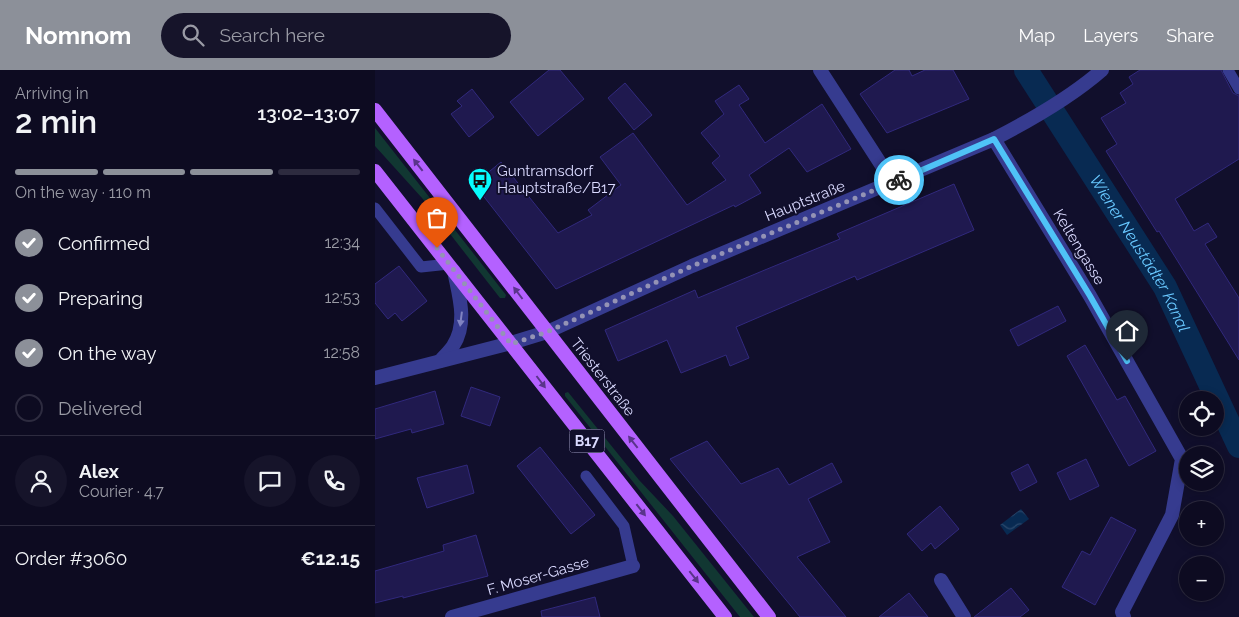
<!DOCTYPE html>
<meta charset="utf-8">
<style>
:root{--surface:#0d0b21;--page:#16142a;--text:#f1f3f6;--muted:#9a9ba5;--line:#2d2b3f;--accent:#8c9099}
body{margin:0;font-family:Raleway,sans-serif;background:var(--page);color:var(--text);height:100vh;display:flex;flex-direction:column;font-size:19px;white-space:nowrap}
*{box-sizing:border-box;margin:0}
p{font-size:16px;color:var(--muted)}
.icon{flex:none;width:28px;height:28px;fill:none;stroke:currentColor;stroke-width:2;stroke-linecap:round;stroke-linejoin:round}
.map{position:relative;flex:1;overflow:hidden}
.panel{display:flex;flex-direction:column;background:var(--surface);width:375px}
.panel>*{flex:none}
.tools{position:absolute;left:804px;top:321px;display:grid;gap:10px}
.tools a{display:grid;place-items:center;width:45px;height:45px;border-radius:50%;background:var(--surface);box-shadow:0 2px 8px #0003,0 0 0 1px var(--line);font-size:25px}
.pin{position:absolute;display:grid;place-items:center;width:42px;height:42px;color:#fff;margin:-51px -21px;border-radius:50% 50% 50% 0;rotate:-45deg;box-shadow:0 0 5px #0007}
.pin .icon{rotate:45deg}
.courier{position:absolute;display:grid;place-items:center;width:50px;height:50px;margin:-25px;border:4px solid #4fc3f7;border-radius:50%;background:#fff;color:#222;box-shadow:0 1px 6px #0007}
.overview em{font-style:normal;font-weight:600}
.overview div{display:flex;flex-direction:column-reverse}
.overview{display:flex;align-items:center;justify-content:space-between;height:85px;padding:0 15px}
h1{font-size:32px;font-weight:600;line-height:38px}
.bar{display:grid;grid-template-columns:repeat(4,1fr);gap:8px 5px;align-content:center;height:60px;padding:0 15px}
.bar i{height:6px;border-radius:4px;background:var(--line)}
.bar .on{background:var(--accent)}
.bar p{grid-column:span 4}
.line{display:flex;align-items:center;gap:12px;padding:0 15px;border-top:1px solid var(--line)}
.line div{flex:1}
.round{display:grid;place-items:center;flex:none;width:52px;height:52px;border-radius:26px;background:var(--page)}
ol{padding:0 15px;list-style:none}
li{display:flex;align-items:center;gap:15px;height:55px}
li p{margin-inline-start:auto}
li .icon{padding:5px;border-radius:50%;background:var(--accent);color:#fff;stroke-width:4}
li:last-child{color:var(--muted)}
li i{width:28px;height:28px;border:2px solid var(--line);border-radius:50%}
header{display:flex;align-items:center;gap:30px;box-sizing:border-box;height:70px;padding:0 25px;background:var(--accent);color:#fff}
header strong{font-size:24px}
nav{display:flex;gap:28px;margin-inline-start:auto;font-size:18px}
.search{width:350px;height:45px;background:var(--page);display:flex;align-items:center;gap:12px;box-sizing:border-box;padding:0 18px;border-radius:28px;color:var(--muted);font-size:19px}
main{display:flex;flex:1;min-height:0}
.map>svg:first-child{display:block}
.green{fill:#113732}
.water{fill:url(#water-waves)}
.lines{fill:none;stroke-linecap:round;stroke-linejoin:round}
.canal{stroke:#082a52;stroke-width:24}
.building{fill:#1f194f;stroke:#31297d}
.service{stroke:#363b8f;stroke-width:11}
.minor{stroke:#363b8f;stroke-width:14}
.tertiary{stroke:#363b8f;stroke-width:14}
.primary{stroke:#b461ff;stroke-width:14}
.oneway{fill:#5a348b}
.oneway2{fill:#8083c1}
.done{stroke:#9493b5;stroke-width:5;stroke-dasharray:0 9}
.route{stroke:#4fc3f7;stroke-width:6}
.labels{text-anchor:middle;dominant-baseline:central;stroke-width:4;stroke-linejoin:round;paint-order:stroke}
.shield{fill:#110f2c;stroke:#9e9dc0;stroke-width:1}
.shield-label{font-size:14px;font-weight:bold;fill:#dadaff}
.poi-label{font-size:15px;fill:#dadaff;stroke:#110f2c;text-anchor:start}
.street-label{font-size:15px;fill:#dadaff;stroke:#110f2c}
.water-label{font-size:16px;font-style:italic;fill:#68c8ff;stroke:#110f2c}
</style>
<header>
<strong>Nomnom</strong>
<div class="search"><svg class="icon" aria-label="search" viewBox="0 0 24 24"><circle cx="10" cy="10" r="6"/><path d="M15 15l6 6"/></svg>Search here</div>
<nav><a>Map</a><a>Layers</a><a>Share</a></nav>
</header>
<main>
<section class="panel">
<div class="overview"><div><h1>2 min</h1><p>Arriving in</p></div><em>13:02–13:07</em></div>
<div class="bar"><i class="on"></i><i class="on"></i><i class="on"></i><i></i><p>On the way · 110 m</p></div>
<ol>
<li><svg class="icon" aria-label="check" viewBox="0 0 24 24"><path d="M5 12l5 5 9-10"/></svg>Confirmed<p>12:34</p></li>
<li><svg class="icon" aria-label="check" viewBox="0 0 24 24"><path d="M5 12l5 5 9-10"/></svg>Preparing<p>12:53</p></li>
<li><svg class="icon" aria-label="check" viewBox="0 0 24 24"><path d="M5 12l5 5 9-10"/></svg>On the way<p>12:58</p></li>
<li><i></i>Delivered</li>
</ol>
<div class="line" style="height:90px"><a class="round"><svg class="icon" aria-label="person" viewBox="0 0 24 24"><circle cx="12" cy="8" r="4"/><path d="M4 21q1-7 8-7t8 7"/></svg></a><div><b>Alex</b><p>Courier · 4.7</p></div><a class="round"><svg class="icon" aria-label="chat" viewBox="0 0 24 24"><path d="M4 5h16v11H9l-5 4z"/></svg></a><a class="round"><svg class="icon" aria-label="phone" viewBox="0 0 24 24"><path d="M5 4h4l2 5-3 2q2 4 5 5l2-3 5 2v4C11 20 4 13 5 4z"/></svg></a></div>
<div class="line" style="height:65px"><div>Order #3060</div><b>€12.15</b></div>
</section>
<div class="map">
<svg width="864" height="547" viewBox="0 0 864 547">
<defs>
<pattern id="water-waves" width="16" height="10" patternUnits="userSpaceOnUse" patternTransform="scale(1.25)"><rect width="16" height="10" fill="#082a52"/><path d="M0 5q4-4 8 0t8 0" fill="none" stroke="#2b486c"/></pattern>
</defs>
<rect width="100%" height="100%" fill="#110f2c"/>
<g class="green">
<path d="M0 58 131 225 130 228H125L47 128 0 76Z"/>
<path d="M193 322 264 410 298 446 379 547H365L190 326V323Z"/>
</g>
<path class="water" d="M646 439 654 449 632 465 625 455Z"/>
<g class="lines">
<path class="canal" id="s1" d="M651 0 790 217 864 376"/>
</g>
<g class="building">
<path d="M174 0H185L209 29 163 66 135 32Z"/>
<path d="M520 0H534L537 6 550 0H578L594 29 512 63 485 24Z"/>
<path d="M765 0H846L858 23 864 26V89L800 129 819 161 833 153 842 167 830 174 864 228V290L784 161 782 162 731 81 742 74 726 48 751 33 745 23 758 14 754 7Z"/>
<path d="M250 13 277 45 259 60 233 28Z"/>
<path d="M364 15 374 29 364 35 390 73 447 34 476 79 432 102 414 78 374 105 386 123 360 137 359 135 181 219 99 114 126 92 183 163 217 145 213 140 246 115 225 87 258 63 312 135 351 110 337 93 345 86 326 63 349 44 340 31Z"/>
<path d="M97 19 119 47 94 67 76 44 87 36 82 31Z"/>
<path d="M579 114 599 160 482 210 480 206 361 257 374 288 355 296 351 285 306 303 292 270 243 291 230 260 320 220 323 228 385 202 465 169 462 164Z"/>
<path d="M24 196 52 231 27 251 20 243 13 249 0 233V214Z"/>
<path d="M683 236 691 251 643 276 635 260Z"/>
<path d="M710 275 742 330 750 326 781 381 754 396 692 286Z"/>
<path d="M96 317 125 327 115 356 86 346Z"/>
<path d="M60 321 69 354 37 363 36 359 0 369V339Z"/>
<path d="M332 371 366 414 403 398 414 415 457 393 467 412 433 429 455 472 422 487 471 547H425L295 389Z"/>
<path d="M165 377 220 445 196 464 142 396Z"/>
<path d="M711 389 724 416 695 430 682 403Z"/>
<path d="M653 394 662 412 645 421 636 403Z"/>
<path d="M92 395 99 423 52 438 42 408Z"/>
<path d="M565 436 584 459 560 479 556 473 547 481 532 464Z"/>
<path d="M736 447 761 460 720 535 687 517 707 481 715 485Z"/>
<path d="M101 465 113 506 28 528V526L0 533V501L69 481 68 475Z"/>
<path d="M636 518 654 540 645 547H599Z"/>
<path d="M534 523 553 547H504Z"/>
<path d="M220 527 225 547H167L166 541Z"/>
</g>
<g class="lines">
<g class="service">
<path d="M853 0 864 19"/>
<path d="M0 138 46 197 74 194"/>
<path d="M211 406 249 456 258 496"/>
</g>
<g class="minor">
<path d="M445 0 518 113"/>
<path d="M619 69 715 226 807 389 797 445 747 542 749 547"/>
<path d="M566 510 589 547"/>
<path d="M77 547 258 496"/>
</g>
<g class="tertiary">
<path d="M65 291C69 286 75 281 78 276 93 253 84 226 79 201"/>
<path d="M0 308 136 273 172 262 317 196 619 69C656 50 695 28 727 0"/>
</g>
<g class="primary">
<path d="M0 40 394 547"/>
<path d="M0 101 350 547"/>
</g>
</g>
<defs><path id="oneway-solid" d="M-6-.8H1V-3.2L6.5 0L1 3.2V.8H-6Z" transform="scale(1.25)"/></defs>
<g class="oneway">
<use href="#oneway-solid" transform="translate(43 95) rotate(-128)"/>
<use href="#oneway-solid" transform="translate(143 223) rotate(-127)"/>
<use href="#oneway-solid" transform="translate(166 312) rotate(53)"/>
<use href="#oneway-solid" transform="translate(258 372) rotate(-128)"/>
<use href="#oneway-solid" transform="translate(266 440) rotate(52)"/>
<use href="#oneway-solid" transform="translate(319 507) rotate(52)"/>
</g>
<use class="oneway2" href="#oneway-solid" transform="translate(86 249) rotate(97)"/>
<g class="lines">
<path class="done" d="M62 178 136 274 172 262 317 196 524 110"/>
<path class="route" d="M524 110 619 69 715 226 752 291"/>
</g>
<defs>
<symbol id="bus-pin" viewBox="-11 -11 22 30"><path d="M0 17L-7.5 6A9.5 9.5 0 1 1 7.5 6Z" fill="#06feff" stroke="#110f2c"/><path d="M-5-6H5V4H4V6H2V4H-2V6H-4V4H-5ZM-3.5-4V0h7V-4ZM-3.5 1.2v1.5H-2V1.2ZM2 1.2v1.5H3.5V1.2Z" fill="#111"/></symbol>
</defs>
<g fill-rule="evenodd">
<use href="#bus-pin" x="91" y="96" width="28" height="38"/>
</g>
<g class="labels">
<rect class="shield" x="194.5" y="359.5" width="35" height="23" rx="4"/>
<g class="shield-label">
<text x="212" y="371">B17</text>
</g>
<g class="poi-label">
<text x="122" y="101">Guntramsdorf<tspan x="122" dy="17">Hauptstraße/B17</tspan></text>
</g>
<g class="street-label">
<text transform="translate(430 131) rotate(-22)">Hauptstraße</text>
<text transform="translate(704 177) rotate(59)">Keltengasse</text>
<text transform="translate(228 307) rotate(52)">Triesterstraße</text>
<text transform="translate(163 506) rotate(-16)">F. Moser-Gasse</text>
</g>
<g class="water-label">
<text stroke="none"><textPath href="#s1" startOffset="216">Wiener Neustädter Kanal</textPath></text>
</g>
</g>
</svg>
<div class="tools">
<a><svg class="icon" aria-label="locate" viewBox="0 0 24 24"><circle cx="12" cy="12" r="6"/><path d="M12 2v4M12 18v4M2 12h4M18 12h4"/></svg></a>
<a><svg class="icon" aria-label="layers" viewBox="0 0 24 24"><path d="M12 4l9 5-9 5-9-5zM3 14l9 5 9-5"/></svg></a>
<a>+</a>
<a>−</a>
</div>
<div class="pin" style="left:62px;top:178px;background:#ea580c"><svg class="icon" aria-label="bag" viewBox="0 0 24 24"><path d="M5 8h14l-1 12H6zM9 8a3 3 0 0 1 6 0"/></svg></div>
<div class="pin" style="left:752px;top:291px;background:#1f2937"><svg class="icon" aria-label="home" viewBox="0 0 24 24"><path d="M3 11l9-7 9 7M6 9v11h12V9"/></svg></div>
<div class="courier" style="left:524px;top:110px"><svg class="icon" aria-label="bike" viewBox="0 0 24 24"><circle cx="6" cy="16" r="4"/><circle cx="18" cy="16" r="4"/><path d="M6 16l4-8h5l3 8M10 8l3 8H6M13 5h3"/></svg></div>
</div>
</main>
